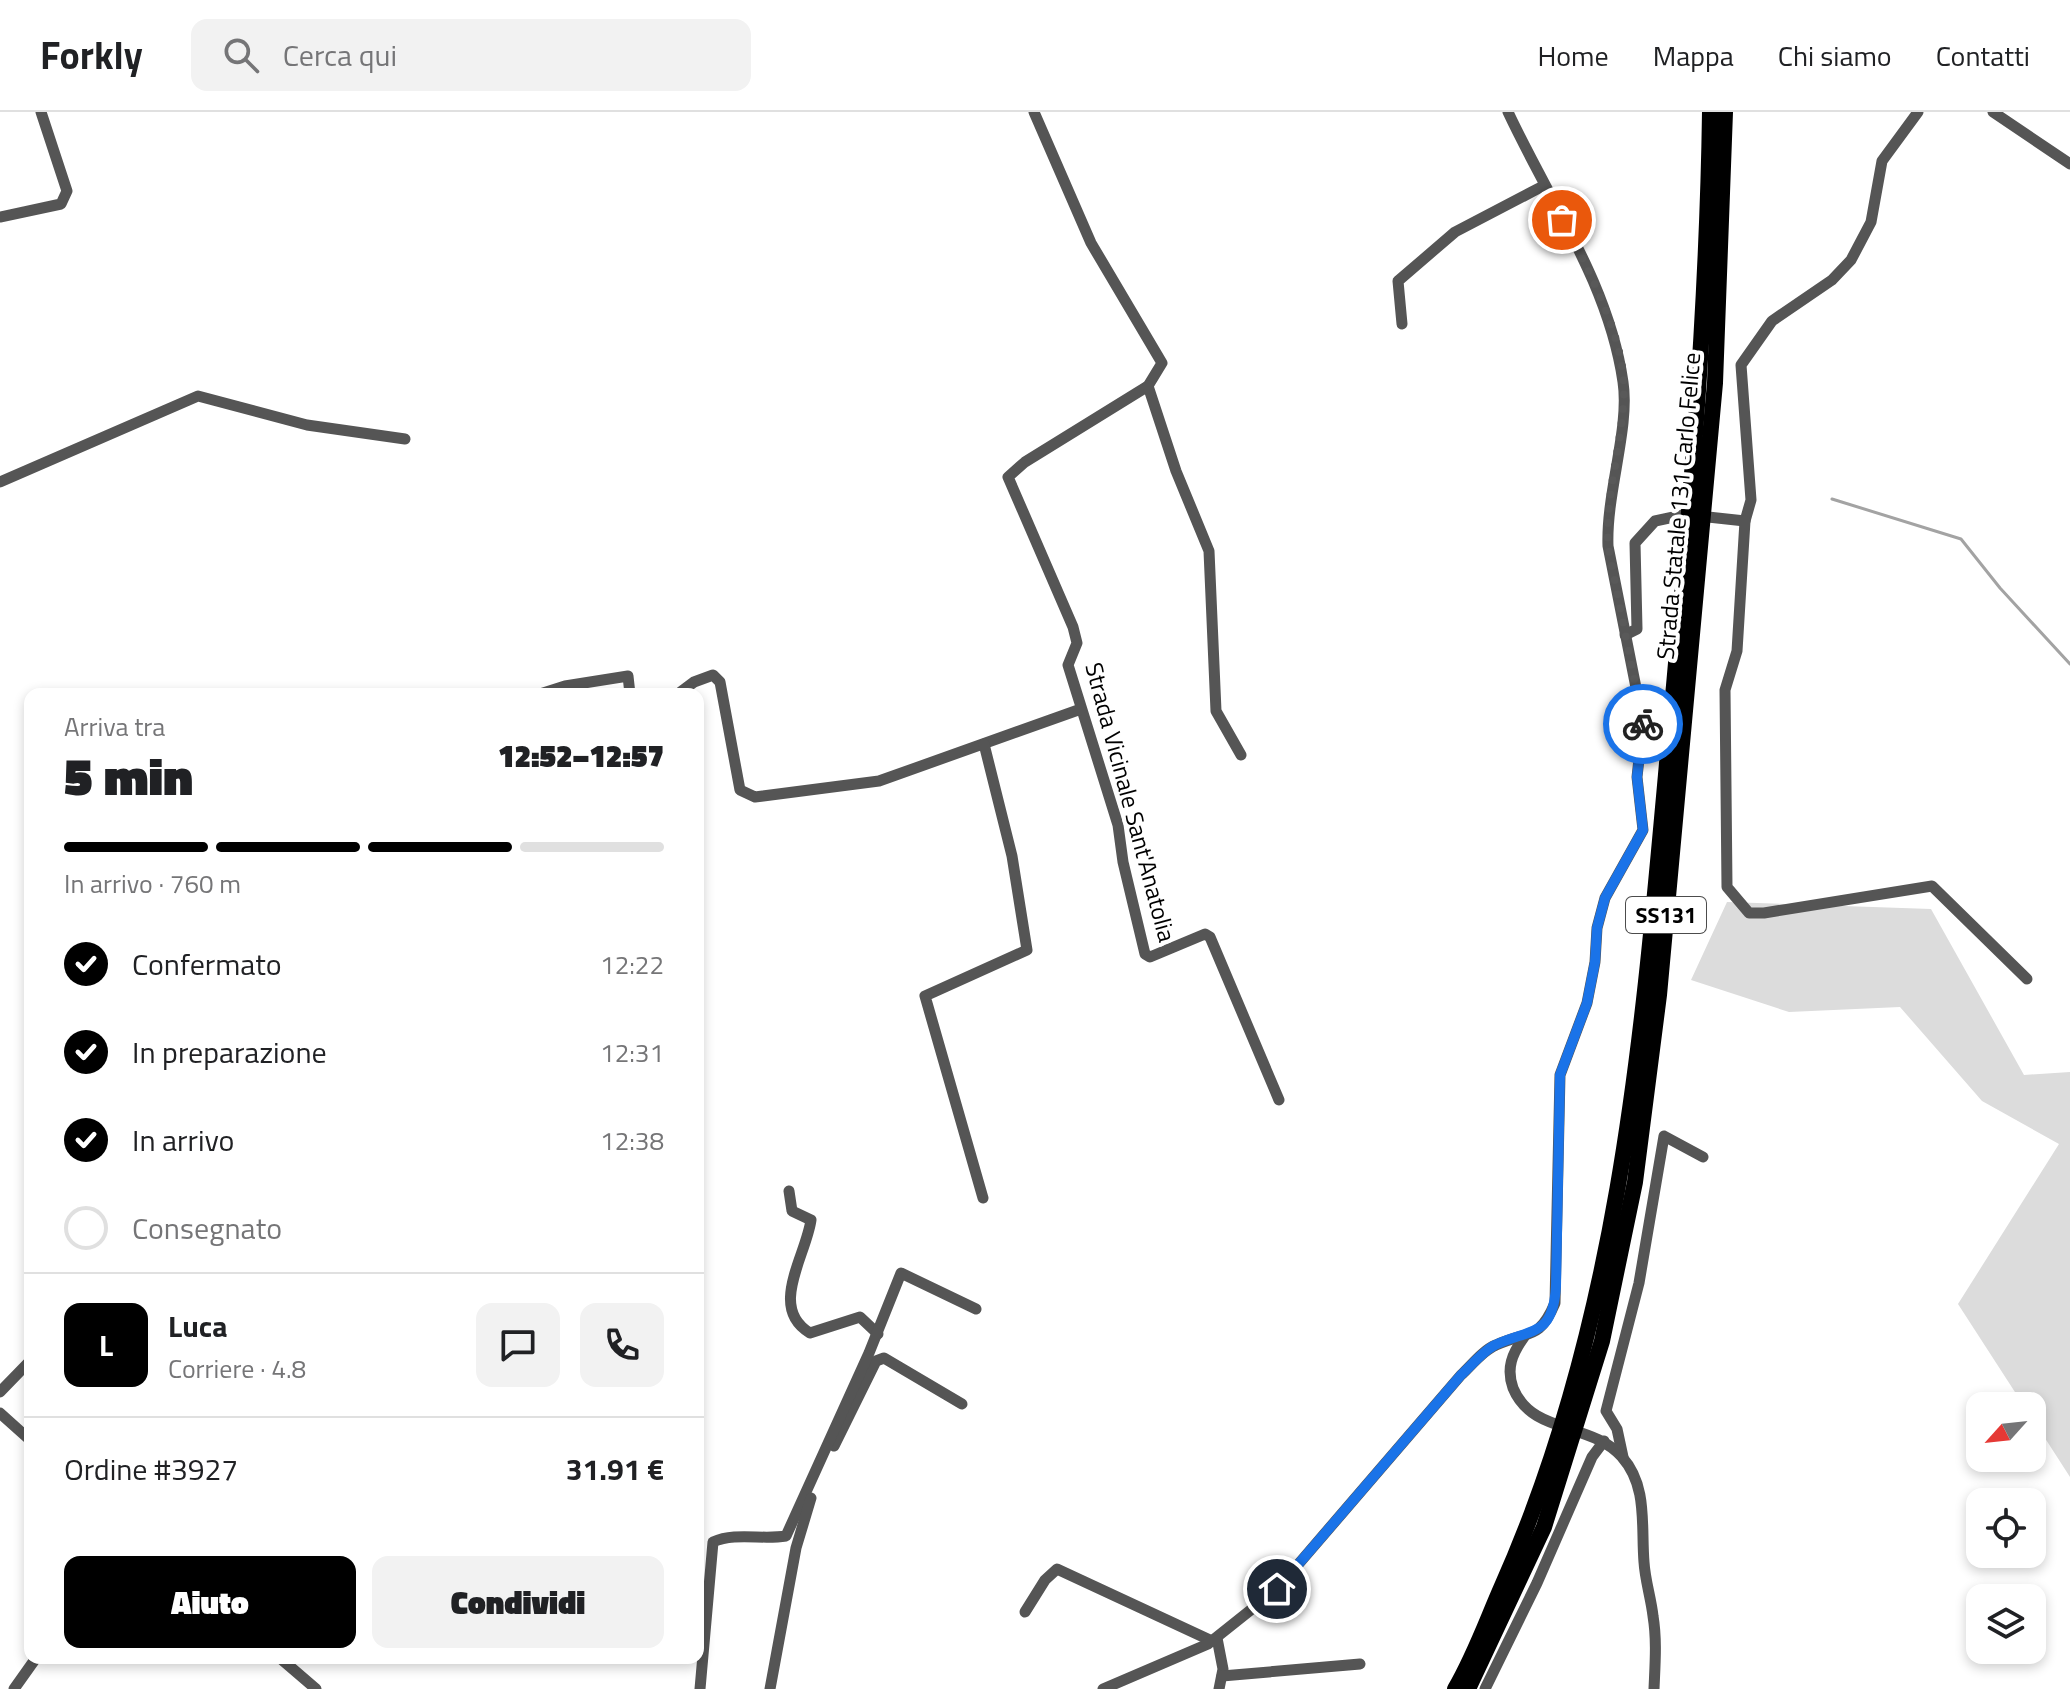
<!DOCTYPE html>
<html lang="it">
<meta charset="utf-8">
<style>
:root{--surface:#fff;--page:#f2f2f2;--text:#202124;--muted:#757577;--line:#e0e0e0;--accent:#000}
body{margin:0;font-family:"Titillium Web",sans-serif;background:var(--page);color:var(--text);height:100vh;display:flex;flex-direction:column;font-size:30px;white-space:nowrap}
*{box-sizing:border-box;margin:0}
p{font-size:26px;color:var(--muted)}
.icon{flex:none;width:44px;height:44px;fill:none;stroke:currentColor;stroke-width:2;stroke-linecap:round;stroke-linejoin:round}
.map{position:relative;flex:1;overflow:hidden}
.panel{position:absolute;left:24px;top:576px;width:680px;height:976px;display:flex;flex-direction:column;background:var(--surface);border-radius:16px;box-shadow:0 4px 12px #0003}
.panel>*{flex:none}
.needle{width:52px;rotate:243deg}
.tools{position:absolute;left:1966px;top:1280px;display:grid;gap:16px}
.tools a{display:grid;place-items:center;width:80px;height:80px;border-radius:16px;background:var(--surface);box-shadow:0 4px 12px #0003;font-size:40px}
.pin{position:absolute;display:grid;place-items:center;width:68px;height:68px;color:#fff;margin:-34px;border:4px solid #fff;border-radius:50%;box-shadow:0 2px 8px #0007}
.courier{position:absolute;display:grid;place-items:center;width:80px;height:80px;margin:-40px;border:6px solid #1a73e8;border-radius:50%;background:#fff;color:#222;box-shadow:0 2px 10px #0007}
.head em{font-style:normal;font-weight:800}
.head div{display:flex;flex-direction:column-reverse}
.head{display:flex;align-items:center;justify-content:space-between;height:136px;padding:0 40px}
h1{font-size:52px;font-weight:800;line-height:60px}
.bar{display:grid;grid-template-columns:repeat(4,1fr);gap:12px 8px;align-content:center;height:96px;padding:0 40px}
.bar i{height:10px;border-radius:6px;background:var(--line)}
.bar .active{background:var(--accent)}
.bar p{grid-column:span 4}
.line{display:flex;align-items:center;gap:20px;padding:0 40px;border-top:2px solid var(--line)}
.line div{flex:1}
.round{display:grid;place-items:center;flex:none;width:84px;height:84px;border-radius:16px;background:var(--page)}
ol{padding:0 40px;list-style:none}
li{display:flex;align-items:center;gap:24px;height:88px}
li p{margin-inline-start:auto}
li .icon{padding:8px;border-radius:50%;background:var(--accent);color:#fff;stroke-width:4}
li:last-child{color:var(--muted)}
li i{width:44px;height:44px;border:4px solid var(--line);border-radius:50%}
.primary-button{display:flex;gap:16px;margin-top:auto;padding:16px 40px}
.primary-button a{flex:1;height:92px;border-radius:16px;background:var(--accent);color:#fff;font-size:32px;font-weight:800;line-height:92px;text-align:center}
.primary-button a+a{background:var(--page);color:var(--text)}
header{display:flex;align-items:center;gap:48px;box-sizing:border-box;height:112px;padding:0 40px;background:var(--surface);border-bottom:2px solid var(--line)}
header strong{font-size:38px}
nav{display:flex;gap:44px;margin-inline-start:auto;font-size:28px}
.search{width:560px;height:72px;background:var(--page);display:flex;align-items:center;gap:20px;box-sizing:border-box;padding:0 28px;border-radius:16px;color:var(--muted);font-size:30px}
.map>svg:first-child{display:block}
.green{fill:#dcdcdc}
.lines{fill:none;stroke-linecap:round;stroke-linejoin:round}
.stream{stroke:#a3a3a3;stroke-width:3}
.minor{stroke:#555;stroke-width:11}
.highway{stroke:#000;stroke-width:16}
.done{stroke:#595959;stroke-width:8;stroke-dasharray:0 14.4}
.route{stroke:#1a73e8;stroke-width:10}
.labels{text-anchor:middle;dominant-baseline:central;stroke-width:8;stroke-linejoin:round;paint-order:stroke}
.shield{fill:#fff;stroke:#4c4c4c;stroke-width:2}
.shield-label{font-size:22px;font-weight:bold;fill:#000}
.street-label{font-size:24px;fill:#000;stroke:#fff}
</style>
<header>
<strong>Forkly</strong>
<div class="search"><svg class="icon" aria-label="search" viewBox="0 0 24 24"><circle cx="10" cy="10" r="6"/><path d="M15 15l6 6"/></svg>Cerca qui</div>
<nav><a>Home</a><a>Mappa</a><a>Chi siamo</a><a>Contatti</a></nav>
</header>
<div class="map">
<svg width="2070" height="1577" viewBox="0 0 2070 1577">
<rect width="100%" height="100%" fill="#fff"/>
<path class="green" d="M1727 790 1931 797 2024 963 2070 960V1365L2032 1306V1294H2024L1958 1192 2059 1032 1982 989 1900 895 1789 900 1691 868Z"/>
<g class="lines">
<path class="stream" d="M1832 387 1961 427 2000 476 2070 552"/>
<g class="minor">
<path d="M1034 0 1091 131 1162 251 1148 274 1025 350 1008 365 1073 515 1077 531 1068 553 1118 713 1123 750 1145 842 1150 845 1205 822 1210 825 1279 988"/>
<path d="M1993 0 2070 52"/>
<path d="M0 105 61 92 67 79 41 0"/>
<path d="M1402 212 1398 169 1455 120 1543 74"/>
<path d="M1148 274 1176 359 1209 439 1216 599 1241 643"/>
<path d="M0 370 198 284 307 313 405 327"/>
<path d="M1708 405 1745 409 1751 388 1741 253 1772 209 1832 168 1851 148 1871 110 1882 49 1918 0"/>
<path d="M1745 409 1737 539 1725 578 1727 775 1749 801H1764L1932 774 2027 867"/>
<path d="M1625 523 1637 517 1635 431 1655 409 1683 403"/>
<path d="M540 582 565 574 628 564 630 582"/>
<path d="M678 582 694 570 713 563 720 570 740 678 755 685 879 669 1081 597"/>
<path d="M789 1079 792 1099 811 1108C806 1144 768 1196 810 1221L860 1205 878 1222"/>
<path d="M983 1086 925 884 1027 838 1012 744 984 632"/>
<path d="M1524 1225C1512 1242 1506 1256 1513 1276 1532 1323 1592 1310 1622 1345 1648 1374 1641 1414 1644 1450 1645 1468 1651 1486 1653 1504 1657 1528 1655 1553 1654 1577"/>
<path d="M0 1280 30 1249"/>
<path d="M0 1301 30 1328"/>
<path d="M834 1334 876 1249 884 1246 962 1292"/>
<path d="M1623 1345 1617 1317 1606 1299 1639 1171 1664 1024 1703 1045"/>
<path d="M1025 1500 1045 1468 1057 1457 1212 1529"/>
<path d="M1217 1526 1223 1557 1219 1577"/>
<path d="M280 1546 316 1577"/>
<path d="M1222 1564 1360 1552"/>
<path d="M14 1577 36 1546"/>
<path d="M700 1577 713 1430C736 1420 761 1428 786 1424L869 1241 901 1161 976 1197"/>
<path d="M770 1577 796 1436 811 1386"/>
<path d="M1103 1577 1208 1532 1277 1477 1461 1263C1471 1254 1483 1238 1496 1233 1529 1218 1539 1229 1555 1191L1560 963 1587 891 1595 850 1597 816 1605 786 1643 718 1637 665 1643 611 1608 434C1606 381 1630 316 1623 270 1609 172 1549 88 1508 0"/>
<path d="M1485 1577 1537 1471 1592 1345 1604 1329"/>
</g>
<g class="highway">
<path d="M1455 1577C1474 1545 1487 1508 1502 1474 1621 1207 1643 917 1669 629 1688 420 1707 211 1710 0"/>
<path d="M1468 1577 1544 1415 1602 1229 1635 1070 1659 883 1715 271 1725 0"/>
</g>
</g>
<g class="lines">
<path class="done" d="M1562 108C1587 153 1623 223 1624 275 1624 329 1605 380 1608 434L1643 612"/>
<path class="route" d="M1277 1477 1461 1263C1471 1254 1483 1239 1495 1233 1532 1216 1553 1225 1556 1174L1560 963 1587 891 1595 850 1597 816 1605 786 1643 718 1637 665 1643 612"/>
</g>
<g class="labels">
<rect class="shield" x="1626" y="785" width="80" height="36" rx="6"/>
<g class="shield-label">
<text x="1666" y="803">SS131</text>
</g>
<g class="street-label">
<text transform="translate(1678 394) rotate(-85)">Strada Statale 131 Carlo Felice</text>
<text transform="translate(1131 690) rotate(75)">Strada Vicinale Sant'Anatolia</text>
</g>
</g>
</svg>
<div class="tools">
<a><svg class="needle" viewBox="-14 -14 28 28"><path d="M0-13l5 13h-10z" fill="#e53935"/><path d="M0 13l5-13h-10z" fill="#757577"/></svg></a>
<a><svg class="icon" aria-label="locate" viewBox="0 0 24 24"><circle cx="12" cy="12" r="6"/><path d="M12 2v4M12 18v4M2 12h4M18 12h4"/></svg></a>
<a><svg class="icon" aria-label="layers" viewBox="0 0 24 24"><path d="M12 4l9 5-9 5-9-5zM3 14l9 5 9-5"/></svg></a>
</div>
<div class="pin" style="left:1562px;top:108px;background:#ea580c"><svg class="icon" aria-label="bag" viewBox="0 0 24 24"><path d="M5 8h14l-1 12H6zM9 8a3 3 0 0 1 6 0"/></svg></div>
<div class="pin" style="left:1277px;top:1477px;background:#1f2937"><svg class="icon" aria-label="home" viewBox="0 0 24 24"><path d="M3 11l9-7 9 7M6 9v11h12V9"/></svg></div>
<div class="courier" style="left:1643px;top:612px"><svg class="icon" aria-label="bike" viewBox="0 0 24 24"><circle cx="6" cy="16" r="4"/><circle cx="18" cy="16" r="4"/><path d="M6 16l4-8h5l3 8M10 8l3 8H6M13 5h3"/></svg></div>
<section class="panel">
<div class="head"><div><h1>5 min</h1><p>Arriva tra</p></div><em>12:52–12:57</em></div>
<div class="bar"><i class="active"></i><i class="active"></i><i class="active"></i><i></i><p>In arrivo · 760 m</p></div>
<ol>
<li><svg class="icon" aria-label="check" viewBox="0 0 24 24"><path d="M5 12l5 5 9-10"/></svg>Confermato<p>12:22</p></li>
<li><svg class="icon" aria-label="check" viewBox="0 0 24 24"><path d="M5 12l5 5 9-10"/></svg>In preparazione<p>12:31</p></li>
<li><svg class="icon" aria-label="check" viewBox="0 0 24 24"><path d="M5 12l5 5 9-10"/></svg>In arrivo<p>12:38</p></li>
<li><i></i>Consegnato</li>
</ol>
<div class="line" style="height:144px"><b class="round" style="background:var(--accent);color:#fff">L</b><div><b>Luca</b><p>Corriere · 4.8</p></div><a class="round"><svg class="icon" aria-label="chat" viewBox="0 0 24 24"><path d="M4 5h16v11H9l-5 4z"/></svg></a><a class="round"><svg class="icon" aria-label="phone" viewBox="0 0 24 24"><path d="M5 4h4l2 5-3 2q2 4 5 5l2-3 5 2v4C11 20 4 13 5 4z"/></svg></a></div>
<div class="line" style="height:104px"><div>Ordine #3927</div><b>31.91 €</b></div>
<div class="primary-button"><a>Aiuto</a><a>Condividi</a></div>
</section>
</div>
